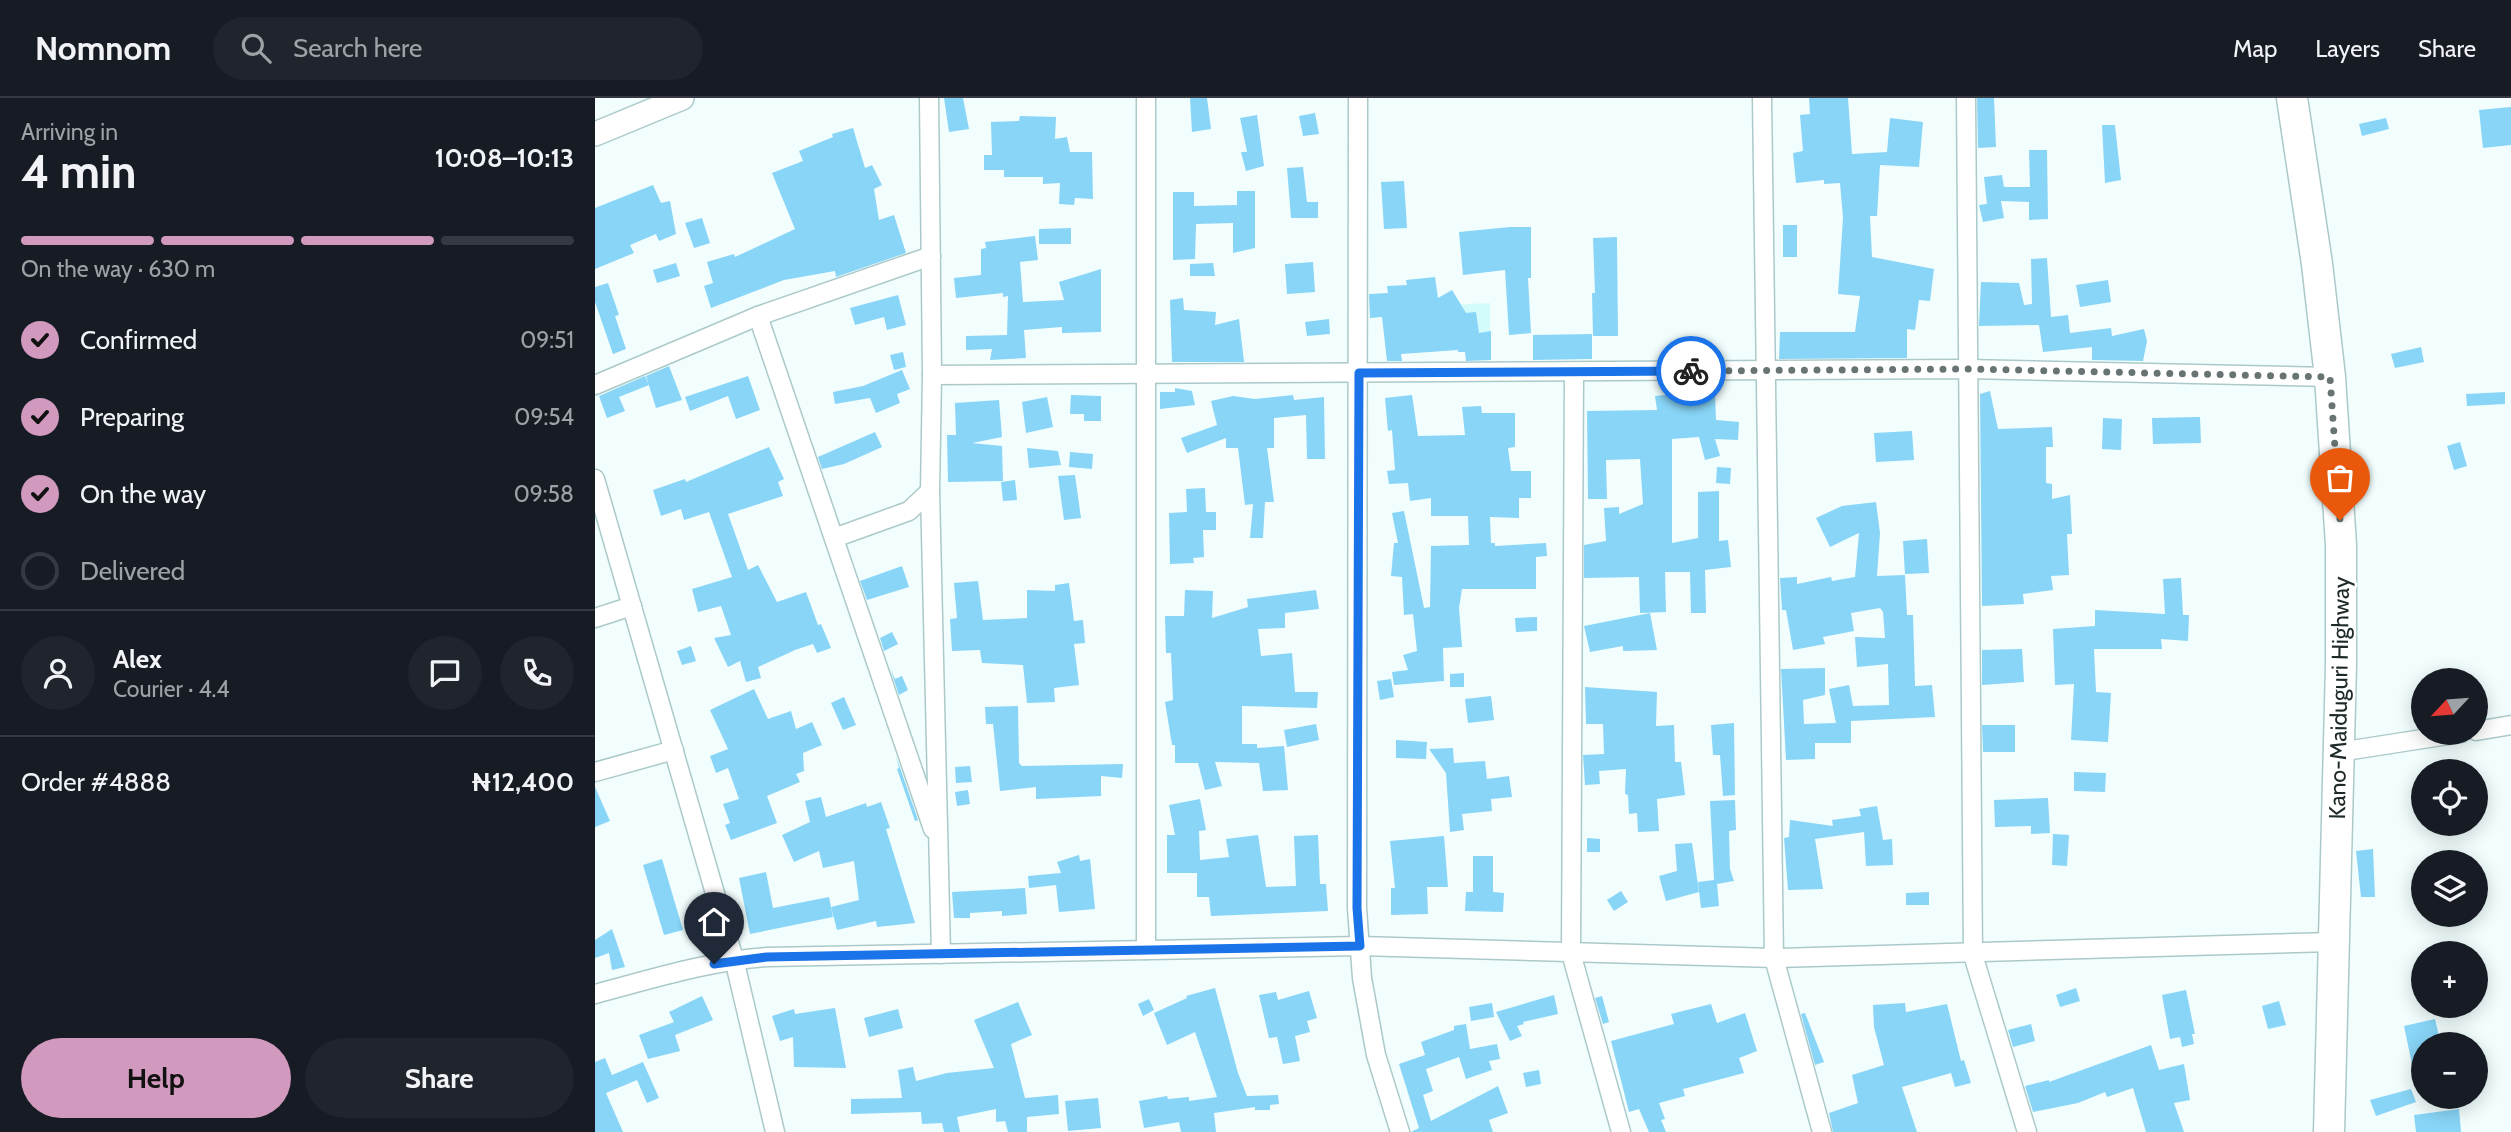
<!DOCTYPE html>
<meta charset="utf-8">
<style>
:root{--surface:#171b24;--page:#20242c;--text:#f1f3f6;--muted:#9ea1a6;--line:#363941;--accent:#d199be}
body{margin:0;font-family:Cabin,sans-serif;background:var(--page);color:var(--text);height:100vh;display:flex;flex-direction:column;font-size:26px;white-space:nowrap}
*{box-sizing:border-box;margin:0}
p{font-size:23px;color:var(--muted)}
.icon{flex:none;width:38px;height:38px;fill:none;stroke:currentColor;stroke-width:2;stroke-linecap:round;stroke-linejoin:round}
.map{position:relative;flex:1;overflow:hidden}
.drawer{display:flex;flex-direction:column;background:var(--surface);width:595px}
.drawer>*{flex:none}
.needle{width:46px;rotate:244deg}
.buttons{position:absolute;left:1816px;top:570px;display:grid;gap:14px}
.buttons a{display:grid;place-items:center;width:77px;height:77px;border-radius:50%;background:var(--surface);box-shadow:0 4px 18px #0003;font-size:35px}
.pin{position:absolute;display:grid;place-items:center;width:60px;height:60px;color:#fff;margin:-72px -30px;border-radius:50% 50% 50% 0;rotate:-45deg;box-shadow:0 0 7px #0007}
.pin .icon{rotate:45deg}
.courier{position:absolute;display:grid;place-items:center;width:70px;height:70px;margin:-35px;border:5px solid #1a73e8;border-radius:50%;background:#fff;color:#222;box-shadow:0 2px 9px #0007}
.head em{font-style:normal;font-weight:700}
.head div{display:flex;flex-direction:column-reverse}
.head{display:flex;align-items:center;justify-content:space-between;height:119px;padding:0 21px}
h1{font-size:46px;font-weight:700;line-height:52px}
.bar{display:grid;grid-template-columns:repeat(4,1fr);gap:10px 7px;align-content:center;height:84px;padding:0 21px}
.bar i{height:9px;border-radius:5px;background:var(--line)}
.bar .selected{background:var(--accent)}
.bar p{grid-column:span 4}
.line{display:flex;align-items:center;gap:18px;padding:0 21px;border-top:2px solid var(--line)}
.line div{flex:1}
.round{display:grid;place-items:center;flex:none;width:74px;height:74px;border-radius:37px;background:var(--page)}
ol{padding:0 21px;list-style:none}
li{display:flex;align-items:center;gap:21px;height:77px}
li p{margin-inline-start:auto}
li .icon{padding:7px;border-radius:50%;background:var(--accent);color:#111;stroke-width:4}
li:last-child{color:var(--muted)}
li i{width:38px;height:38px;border:4px solid var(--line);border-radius:50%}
.primary-button{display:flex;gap:14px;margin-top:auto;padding:14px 21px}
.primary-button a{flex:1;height:80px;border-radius:42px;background:var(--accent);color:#111;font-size:28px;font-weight:700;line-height:80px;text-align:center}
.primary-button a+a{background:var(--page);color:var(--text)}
header{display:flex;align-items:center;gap:42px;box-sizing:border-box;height:98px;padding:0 35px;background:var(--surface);border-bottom:2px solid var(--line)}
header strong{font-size:33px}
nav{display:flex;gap:38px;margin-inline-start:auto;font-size:24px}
.search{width:490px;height:63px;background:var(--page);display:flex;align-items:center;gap:18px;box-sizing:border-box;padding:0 24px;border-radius:38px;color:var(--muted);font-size:26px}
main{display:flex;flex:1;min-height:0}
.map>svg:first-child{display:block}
.built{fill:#d3fbfc}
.building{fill:#88d5f7}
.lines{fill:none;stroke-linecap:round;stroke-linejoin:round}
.minor-casing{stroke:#acc9c9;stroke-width:21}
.tertiary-casing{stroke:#acc9c9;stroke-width:26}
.trunk-casing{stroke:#acc9c9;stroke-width:33}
.minor{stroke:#fff;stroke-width:18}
.tertiary{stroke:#fff;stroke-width:23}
.trunk{stroke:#fff;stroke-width:30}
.done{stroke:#687474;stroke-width:7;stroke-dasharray:0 12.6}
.route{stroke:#1a73e8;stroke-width:9}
.labels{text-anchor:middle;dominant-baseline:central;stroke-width:5;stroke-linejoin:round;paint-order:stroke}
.street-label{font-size:23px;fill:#1e2929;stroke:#fff}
</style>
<header>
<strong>Nomnom</strong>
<div class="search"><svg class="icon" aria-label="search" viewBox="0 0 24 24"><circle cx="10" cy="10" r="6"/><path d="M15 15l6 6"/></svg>Search here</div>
<nav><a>Map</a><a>Layers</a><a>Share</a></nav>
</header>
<main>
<section class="drawer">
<div class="head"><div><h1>4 min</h1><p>Arriving in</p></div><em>10:08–10:13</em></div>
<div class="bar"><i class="selected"></i><i class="selected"></i><i class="selected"></i><i></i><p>On the way · 630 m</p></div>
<ol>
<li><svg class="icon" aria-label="check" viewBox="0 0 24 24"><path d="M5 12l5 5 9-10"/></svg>Confirmed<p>09:51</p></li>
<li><svg class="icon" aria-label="check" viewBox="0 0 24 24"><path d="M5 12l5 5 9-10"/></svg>Preparing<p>09:54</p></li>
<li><svg class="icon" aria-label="check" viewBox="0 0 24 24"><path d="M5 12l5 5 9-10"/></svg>On the way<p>09:58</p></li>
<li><i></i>Delivered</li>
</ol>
<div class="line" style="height:126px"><a class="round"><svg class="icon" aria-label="person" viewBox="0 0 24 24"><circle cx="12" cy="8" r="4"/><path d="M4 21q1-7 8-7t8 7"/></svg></a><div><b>Alex</b><p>Courier · 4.4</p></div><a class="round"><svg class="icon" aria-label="chat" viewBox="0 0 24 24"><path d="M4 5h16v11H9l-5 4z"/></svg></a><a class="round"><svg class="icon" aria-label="phone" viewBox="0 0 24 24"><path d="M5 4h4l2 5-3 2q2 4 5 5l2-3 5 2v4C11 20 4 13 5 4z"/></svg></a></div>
<div class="line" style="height:91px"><div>Order #4888</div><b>₦12,400</b></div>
<div class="primary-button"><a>Help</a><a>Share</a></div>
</section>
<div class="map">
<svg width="1916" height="1034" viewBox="0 0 1916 1034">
<rect width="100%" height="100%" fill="#f2fefe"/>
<path class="built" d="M895 205V245L873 248 853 207Z"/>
<g class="building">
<path d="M349 0H368L374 31 354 34Z"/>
<path d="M595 0H612L616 31 597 34Z"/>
<path d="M1214 0H1253L1257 56 1292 54 1295 20 1328 24 1324 69 1285 67 1282 118H1275L1277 159 1339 171 1335 203 1324 202 1320 232 1312 231V260L1184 261 1185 234H1260L1265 198 1243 196 1248 120 1245 85 1229 86V82L1201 85 1198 55 1208 53 1205 17 1215 16Z"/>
<path d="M1382 0H1399L1401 49 1383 50Z"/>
<path d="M1916 9V47L1888 50 1884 12Z"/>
<path d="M720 15 724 36 708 38 704 18Z"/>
<path d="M662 17 669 68 651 73 646 54H652L645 20Z"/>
<path d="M425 18 461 19 460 41 472 39 475 54H497L498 101 480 100 479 107 464 106 465 85 448 86V79H409V72H389V57H397L396 24 424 23Z"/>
<path d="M1791 20 1794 31 1767 38 1764 26Z"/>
<path d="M1507 27H1520L1526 82 1510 85Z"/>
<path d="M258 30 270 70 277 67 287 87 279 91 284 122 299 117 311 155 241 179 240 173 189 182 116 210 109 188 118 185 112 164 139 156 140 159 200 131 177 75 208 63 204 53 238 39 237 36Z"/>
<path d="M1434 52H1452L1453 121 1434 122V104L1406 103 1409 120 1388 124 1384 107 1392 106 1389 79 1407 77 1409 89H1435Z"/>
<path d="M708 69 712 104H723V120H696L692 70Z"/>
<path d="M809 83 812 130 789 131 786 84Z"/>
<path d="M58 87 66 105 75 103 81 136 64 143 61 136 35 147 39 155 0 171V110Z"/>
<path d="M642 93H660V150L638 155V125L601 126 600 161 578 162V94H599V108L642 107Z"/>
<path d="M107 120 115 145 99 150 90 125Z"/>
<rect x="1188" y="127" width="14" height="32"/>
<path d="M915 129H936V180H933L936 235 914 237 910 172 868 177 864 134Z"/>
<path d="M476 130V146H444V131Z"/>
<path d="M440 138 443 162 425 164 428 204 469 202 464 184 506 171V234L467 235V229L429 232 431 260 395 262 397 251 371 252V238L412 237 413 198 408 199V195L361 200 359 180 386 177V151L391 150 390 144Z"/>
<path d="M1022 139 1023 238H998L997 195H1000L998 140Z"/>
<path d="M1452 160 1456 219 1473 217 1475 235 1516 230 1517 238 1549 231 1552 243 1548 263 1497 262V249L1448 254 1444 227 1384 228 1386 184 1424 185 1429 207 1437 206 1436 161Z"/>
<path d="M718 164 720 194 692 196 690 166Z"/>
<path d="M81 165 85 178 62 185 58 172Z"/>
<path d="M618 165 620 178H595V166Z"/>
<path d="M840 179 843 200 857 192 871 215 881 214 884 235 896 233V262L871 263 870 254H863V252L806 256 807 263H792L787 219 775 220 774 196 793 195 792 188 812 187 811 182Z"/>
<path d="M1513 182 1516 204 1485 209 1481 187Z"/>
<path d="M13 185 24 217 20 218 31 251 18 256 0 204V189Z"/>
<path d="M303 197 311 227 292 232 289 219 260 227 255 210Z"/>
<path d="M588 200 589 212 621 214 620 227 644 221 649 264H577L575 202Z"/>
<path d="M734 221 735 236 712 238 710 224Z"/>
<path d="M997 236V261L938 262V237Z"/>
<path d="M1826 249 1829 264 1800 270 1796 256Z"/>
<path d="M308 254 311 269 299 272 295 257Z"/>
<path d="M74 268 87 302 61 310 51 278Z"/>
<path d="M307 272 315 291 302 296 305 305 281 315 275 300 240 306 238 294 268 288Z"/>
<path d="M50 278 54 287 24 299 30 313 12 320 4 298Z"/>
<path d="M153 278 165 312 141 321 133 298 95 313 90 299Z"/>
<path d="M580 290 597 293 600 307 565 311V294H580Z"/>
<path d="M1395 293 1403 331 1457 329 1458 349H1451V385L1457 386V401L1475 397 1477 436H1472L1474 477 1456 478 1458 492 1428 496 1429 506 1387 508 1385 296Z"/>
<path d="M1910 294V306L1872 308 1871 296Z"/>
<path d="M1089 295 1120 296 1121 322 1144 324 1143 342 1120 341 1125 358 1110 362 1104 339 1077 341V445L1103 440V394L1124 393V443L1133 442 1136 469 1110 472 1111 515H1096L1095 474H1070L1071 514 1045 515 1044 479 989 480V447L1011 443 1009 410 1024 409V416L1048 406 1045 361 1011 362 1012 401H993L992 313 1062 312 1060 298Z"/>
<path d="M476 297 506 298V323H489V316H475Z"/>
<path d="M698 297 699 302 729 299 730 361H712L711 317 679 320V350H672L679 404H670L668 440H655L658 406 650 407 643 350H631V340L592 355 586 340 622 327 616 303 638 298 660 301Z"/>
<path d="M817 297 823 338 870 337 867 309 886 308 887 315H920V349L913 350 916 373H936V400H924V420L895 419 896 445H900V448L951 445 952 458 941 459V491H867L864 510 867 549 848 550 849 583 799 587 797 574 813 572 808 557 822 553 818 516 809 517 807 479 796 478 799 445H803L797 415 809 413 829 510 835 509 836 448 874 447 873 418H836V400L815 403 813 385 794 386 792 373 800 372 797 332 793 333 790 300Z"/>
<path d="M452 299 458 329 431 335 427 304Z"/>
<path d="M404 302 407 339 377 345 407 348 408 383 353 384 352 337H361L360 305Z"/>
<path d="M1605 319 1606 345 1558 346 1557 320Z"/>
<path d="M1508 320 1527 321 1526 352 1507 351Z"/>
<path d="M1317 333 1319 362 1281 364 1279 335Z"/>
<path d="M280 334 287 349 249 366 227 371 223 359Z"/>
<path d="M1865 344 1872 368 1859 372 1852 348Z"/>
<path d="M174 349 189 381 183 384 188 398 133 416 153 472 163 467 182 504 211 494 223 527 226 526 236 550 222 555 218 546 200 552 163 569 166 580 151 584 145 563 133 569 119 540 136 537 126 508 103 514 97 491 137 479 114 414 89 422 86 411 66 418 58 392 90 381 91 384Z"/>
<path d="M432 350 463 353 466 367 434 370Z"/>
<path d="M475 354 498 356 497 371 474 369Z"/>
<path d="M1122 369 1136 370 1135 386 1121 385Z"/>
<path d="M480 377 486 420 469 422 463 378Z"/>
<path d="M420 382 422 402 408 403 406 384Z"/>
<path d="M610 390 611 414H621V432H608L609 459 598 460 599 465 575 466 574 415 592 414 591 391Z"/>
<path d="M1281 404 1285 435 1282 478 1310 477 1312 517H1318L1320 588 1337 587 1340 619 1256 623V645H1220V661L1191 662 1186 571 1230 570V597L1208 602 1209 626 1241 625 1234 591 1254 587 1258 608 1294 607 1293 566 1262 569 1260 539 1290 540 1288 514 1285 510 1256 515 1259 533 1228 539 1230 546 1198 552 1191 512H1187L1185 480 1202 479V486L1236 479 1237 483 1260 479 1264 435 1235 449 1221 420 1247 408Z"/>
<path d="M1332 441 1334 475 1310 476 1308 443Z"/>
<path d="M307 468 314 489 272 502 265 483Z"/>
<path d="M1586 480 1588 517H1594L1593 543 1566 541 1567 551H1499L1501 594 1516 595 1513 644 1476 642 1479 586 1460 587 1458 531 1500 528V512L1570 516 1568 481Z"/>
<path d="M383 483 388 522 432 520V492L460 493V487L474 485 479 523 488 522 490 545 479 546 484 587 459 590 460 604 432 605 428 567 387 565 385 552 357 553 355 521 362 520 359 485Z"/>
<path d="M590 492 618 493 617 520 653 509 652 501 721 492 724 511 690 515V530L663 531 666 558 697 555 700 594H723L722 610 647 608V646H662V650L689 648 693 692 668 693 664 665 620 664 627 688 610 692 603 665H580V647H577L570 604 578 602 576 555H571L570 518H589Z"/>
<path d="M1055 515 1062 552 1028 553V548L995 554 989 528Z"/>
<path d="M942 519V533L921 534 920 520Z"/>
<path d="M297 534 303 546 289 553 285 540Z"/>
<path d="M96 548 101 563 87 567 82 553Z"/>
<path d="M1427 551 1429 584 1387 587V552Z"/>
<path d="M295 570 300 581 307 578 313 592 304 597Z"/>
<path d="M869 575V589H855V576Z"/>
<path d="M796 581 799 599 785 602 782 583Z"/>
<path d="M990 589 1062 594 1061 628 1079 627 1080 664H1086L1090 697 1062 701 1064 733 1043 734 1042 715 1034 716 1033 697 1030 696 1031 671 1004 673 1005 686 990 687 988 657 1009 656 1008 626H991Z"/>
<path d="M159 591 173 621 196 613 201 631 217 624 227 647 208 655 209 673 201 676 205 684 172 698 182 725 136 742 130 727 135 725 128 706 144 701 133 670 121 675 115 658 133 651 115 612Z"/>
<path d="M896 598 899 622 873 625 870 601Z"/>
<path d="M249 599 261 627 248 632 236 605Z"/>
<path d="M423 608 424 665 427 668 528 666 527 680 506 678V698L441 701V689L405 693 398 626H391L390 609Z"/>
<path d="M1139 625 1140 697 1128 698 1125 657H1118L1116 627Z"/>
<path d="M721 626 724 642 692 649 689 632Z"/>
<path d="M1387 627H1420V654H1388Z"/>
<path d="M801 642 832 644 831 661 801 660Z"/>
<path d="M858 650 859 665 890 663 892 681 914 678 917 699 896 701 897 713 867 716 869 732 855 734 851 675 834 651Z"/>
<path d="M301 658 323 722 320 723 302 671 304 670Z"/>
<path d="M375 668 377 684 361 685 360 669Z"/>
<path d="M1479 674 1511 675 1510 694 1479 693Z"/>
<path d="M0 689 15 723 0 729Z"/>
<path d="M373 692 375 706 362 708 360 694Z"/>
<path d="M226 699 231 719 271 705 272 709 286 704 295 730 291 731 320 825 282 829 281 823 242 832 236 809 264 802 259 763 228 770 224 753 199 764 187 737 215 724 210 703Z"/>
<path d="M1453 700 1455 735 1436 736V728L1400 729 1399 702Z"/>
<path d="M605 701 611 732 604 733 605 762 634 759 631 741 663 737 671 789 701 788 699 738 723 737 725 786H731L733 813 616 818 614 799H602V775H572V737H580L574 707Z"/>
<path d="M1140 702 1141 732 1134 733 1135 771 1139 783 1122 786 1124 808 1106 810 1103 784 1119 782 1115 703Z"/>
<path d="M1282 708 1288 742 1297 741 1298 767 1271 768 1269 734 1220 741 1228 791 1193 792 1189 740 1194 739 1195 722 1238 728 1237 722 1266 718 1264 711Z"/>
<path d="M1458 736 1474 737 1472 768 1457 767Z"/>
<path d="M849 738 853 789H832L833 816 796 817V790H800L795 743Z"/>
<path d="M992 740 1005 741V754H992Z"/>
<path d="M1097 745 1104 794 1071 803 1064 778 1082 773 1080 746Z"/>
<path d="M1778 751 1780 799H1766L1761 753Z"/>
<path d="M484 757 485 763 495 761 500 811 464 814 461 787 434 790 433 778 466 775 462 764Z"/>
<path d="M878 758H898V794L909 795 908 814 870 813 871 794H878Z"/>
<path d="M67 761 88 832 69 837 48 767Z"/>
<path d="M171 774 178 810 234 799 238 819 155 836 144 780Z"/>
<path d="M430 790 432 816 407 818V813L375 815V820H359L357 794Z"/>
<path d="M1026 793 1033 804 1019 813 1012 802Z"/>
<path d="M1334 794V807H1311V795Z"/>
<path d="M17 831 30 869 17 872 14 855 0 860V842Z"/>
<path d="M620 890 643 975 652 998 683 997 684 1006 675 1007V1012H660V1009L619 1015 621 1034H586L584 1024 549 1030 544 1003 572 998 573 1001 594 999V1003L622 999 600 934 572 947 559 915 592 900 591 898Z"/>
<path d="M1481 890 1485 903 1465 909 1461 897Z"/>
<path d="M1591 892 1600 936H1597L1599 946 1587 949 1585 939 1575 941 1567 897Z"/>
<path d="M714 893 722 920 712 923 715 934 700 938 705 963 688 966 682 939 674 940 664 897 681 894 683 902Z"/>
<path d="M959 897 963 916 928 924 929 926 922 928 927 938 915 943 901 914Z"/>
<path d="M107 898 118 922 80 937 85 953 53 961 44 937 79 924 74 914Z"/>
<path d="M1007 898 1014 924 1008 926 1000 900Z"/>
<path d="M554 901 559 912 548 918 543 906Z"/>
<path d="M1684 903 1691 927 1673 931 1667 908Z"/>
<path d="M423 904 437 937 416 946 430 1000 463 997 464 1016 432 1019V1034H413L410 1023 401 1024V1011L362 1019 365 1034H349L347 1025 327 1026 326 1014 256 1016V1001L307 1000 303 972 318 969 321 983 352 975 399 970 379 922Z"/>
<path d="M897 905 899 919 876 923 874 909Z"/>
<path d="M1310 905 1311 914 1352 906 1366 963 1369 962 1376 985 1360 989 1356 975 1307 989 1322 1034H1238L1234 1015 1263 1005 1257 977 1289 967 1279 929 1278 907Z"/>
<path d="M1116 906 1122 925 1150 915 1162 953 1144 960 1149 975 1088 991 1090 998 1064 1005 1070 1021 1066 1022 1071 1034H1054L1044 1011 1034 1014 1016 943 1079 926 1076 916Z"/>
<path d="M240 910 251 970 199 969 198 939 185 943 177 918 199 911 200 916Z"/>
<path d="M303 911 308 930 274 939 269 920Z"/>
<path d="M1210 915 1229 964 1220 967 1206 916Z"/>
<path d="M1840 921 1846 947H1829V968L1818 971 1809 928Z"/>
<path d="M871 926 875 951 902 946 905 961 894 963 897 972 871 981 864 959 831 971 838 993 828 997 836 1023 903 988 913 1015 894 1022 898 1034H816L824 1030 804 966 830 957 826 944 859 932V928Z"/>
<path d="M1436 926 1440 943 1418 949 1413 932Z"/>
<path d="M1556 947 1564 972 1589 966 1595 1002 1579 1005 1589 1034H1551L1538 990 1512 999 1510 994 1483 1005 1438 1014 1430 988 1454 982V984Z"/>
<path d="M10 960 17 977 48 964 64 1000 52 1005 42 982 11 995 28 1034H0V964Z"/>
<path d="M944 972 946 986 931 989 928 975Z"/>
<path d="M1816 991 1821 1004 1781 1018 1775 1002Z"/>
<path d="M503 1000 506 1030 473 1033 470 1003Z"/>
<path d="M1864 1011 1866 1034H1821L1819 1017Z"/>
</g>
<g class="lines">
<defs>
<g id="minor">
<path d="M334 0 337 277 335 393 346 856"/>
<path d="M551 0V852"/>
<path d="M763 0 762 810 767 880 781 957 805 1034"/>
<path d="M1167 0 1179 860 1227 1034"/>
<path d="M1371 0 1378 857 1432 1034"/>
<path d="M163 218 338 731"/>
<path d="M979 274 976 855 1026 1034"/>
<path d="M337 277 1373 271 1735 279"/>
<path d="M0 287 163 218 336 158"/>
<path d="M0 381 139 861 180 1034"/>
<path d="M239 440 314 413 335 393"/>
<path d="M0 520 37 508"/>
<path d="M1881 633 1916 627"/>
<path d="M1744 654 1866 635"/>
<path d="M0 674 79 652"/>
<path d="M0 896C57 881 113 863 172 859L765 848 1179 860 1738 844"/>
</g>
<path id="tertiary" d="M0 36 87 0"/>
<path id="trunk" d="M1697 0 1722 166 1735 279 1746 447V567L1734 1034"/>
</defs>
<use href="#minor" class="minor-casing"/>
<use href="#tertiary" class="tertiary-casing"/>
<use href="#trunk" class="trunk-casing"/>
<use href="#minor" class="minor"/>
<use href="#tertiary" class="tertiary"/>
<use href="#trunk" class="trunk"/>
</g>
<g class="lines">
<path class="done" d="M1096 273 1373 271 1735 279 1745 422"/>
<path class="route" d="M119 866 172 859 765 848 762 810 764 275 1096 273"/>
</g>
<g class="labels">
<g class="street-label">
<text transform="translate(1744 600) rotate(-89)">Kano-Maiduguri Highway</text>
</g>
</g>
</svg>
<div class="buttons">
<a><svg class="needle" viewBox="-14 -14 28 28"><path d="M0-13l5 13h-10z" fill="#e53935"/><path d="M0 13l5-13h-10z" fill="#9ea1a6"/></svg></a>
<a><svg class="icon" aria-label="locate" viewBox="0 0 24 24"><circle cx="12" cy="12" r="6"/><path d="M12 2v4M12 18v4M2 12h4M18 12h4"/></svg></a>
<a><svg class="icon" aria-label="layers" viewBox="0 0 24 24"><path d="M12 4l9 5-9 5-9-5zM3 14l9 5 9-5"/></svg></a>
<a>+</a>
<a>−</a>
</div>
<div class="pin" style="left:1745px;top:422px;background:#ea580c"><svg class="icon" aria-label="bag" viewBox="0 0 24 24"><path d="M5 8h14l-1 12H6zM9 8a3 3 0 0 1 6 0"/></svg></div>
<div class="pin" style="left:119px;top:866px;background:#1f2937"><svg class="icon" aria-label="home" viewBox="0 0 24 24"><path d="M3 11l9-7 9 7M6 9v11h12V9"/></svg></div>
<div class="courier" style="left:1096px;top:273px"><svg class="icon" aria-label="bike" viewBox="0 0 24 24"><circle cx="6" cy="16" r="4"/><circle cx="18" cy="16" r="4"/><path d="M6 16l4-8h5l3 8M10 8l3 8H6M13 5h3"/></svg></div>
</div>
</main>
